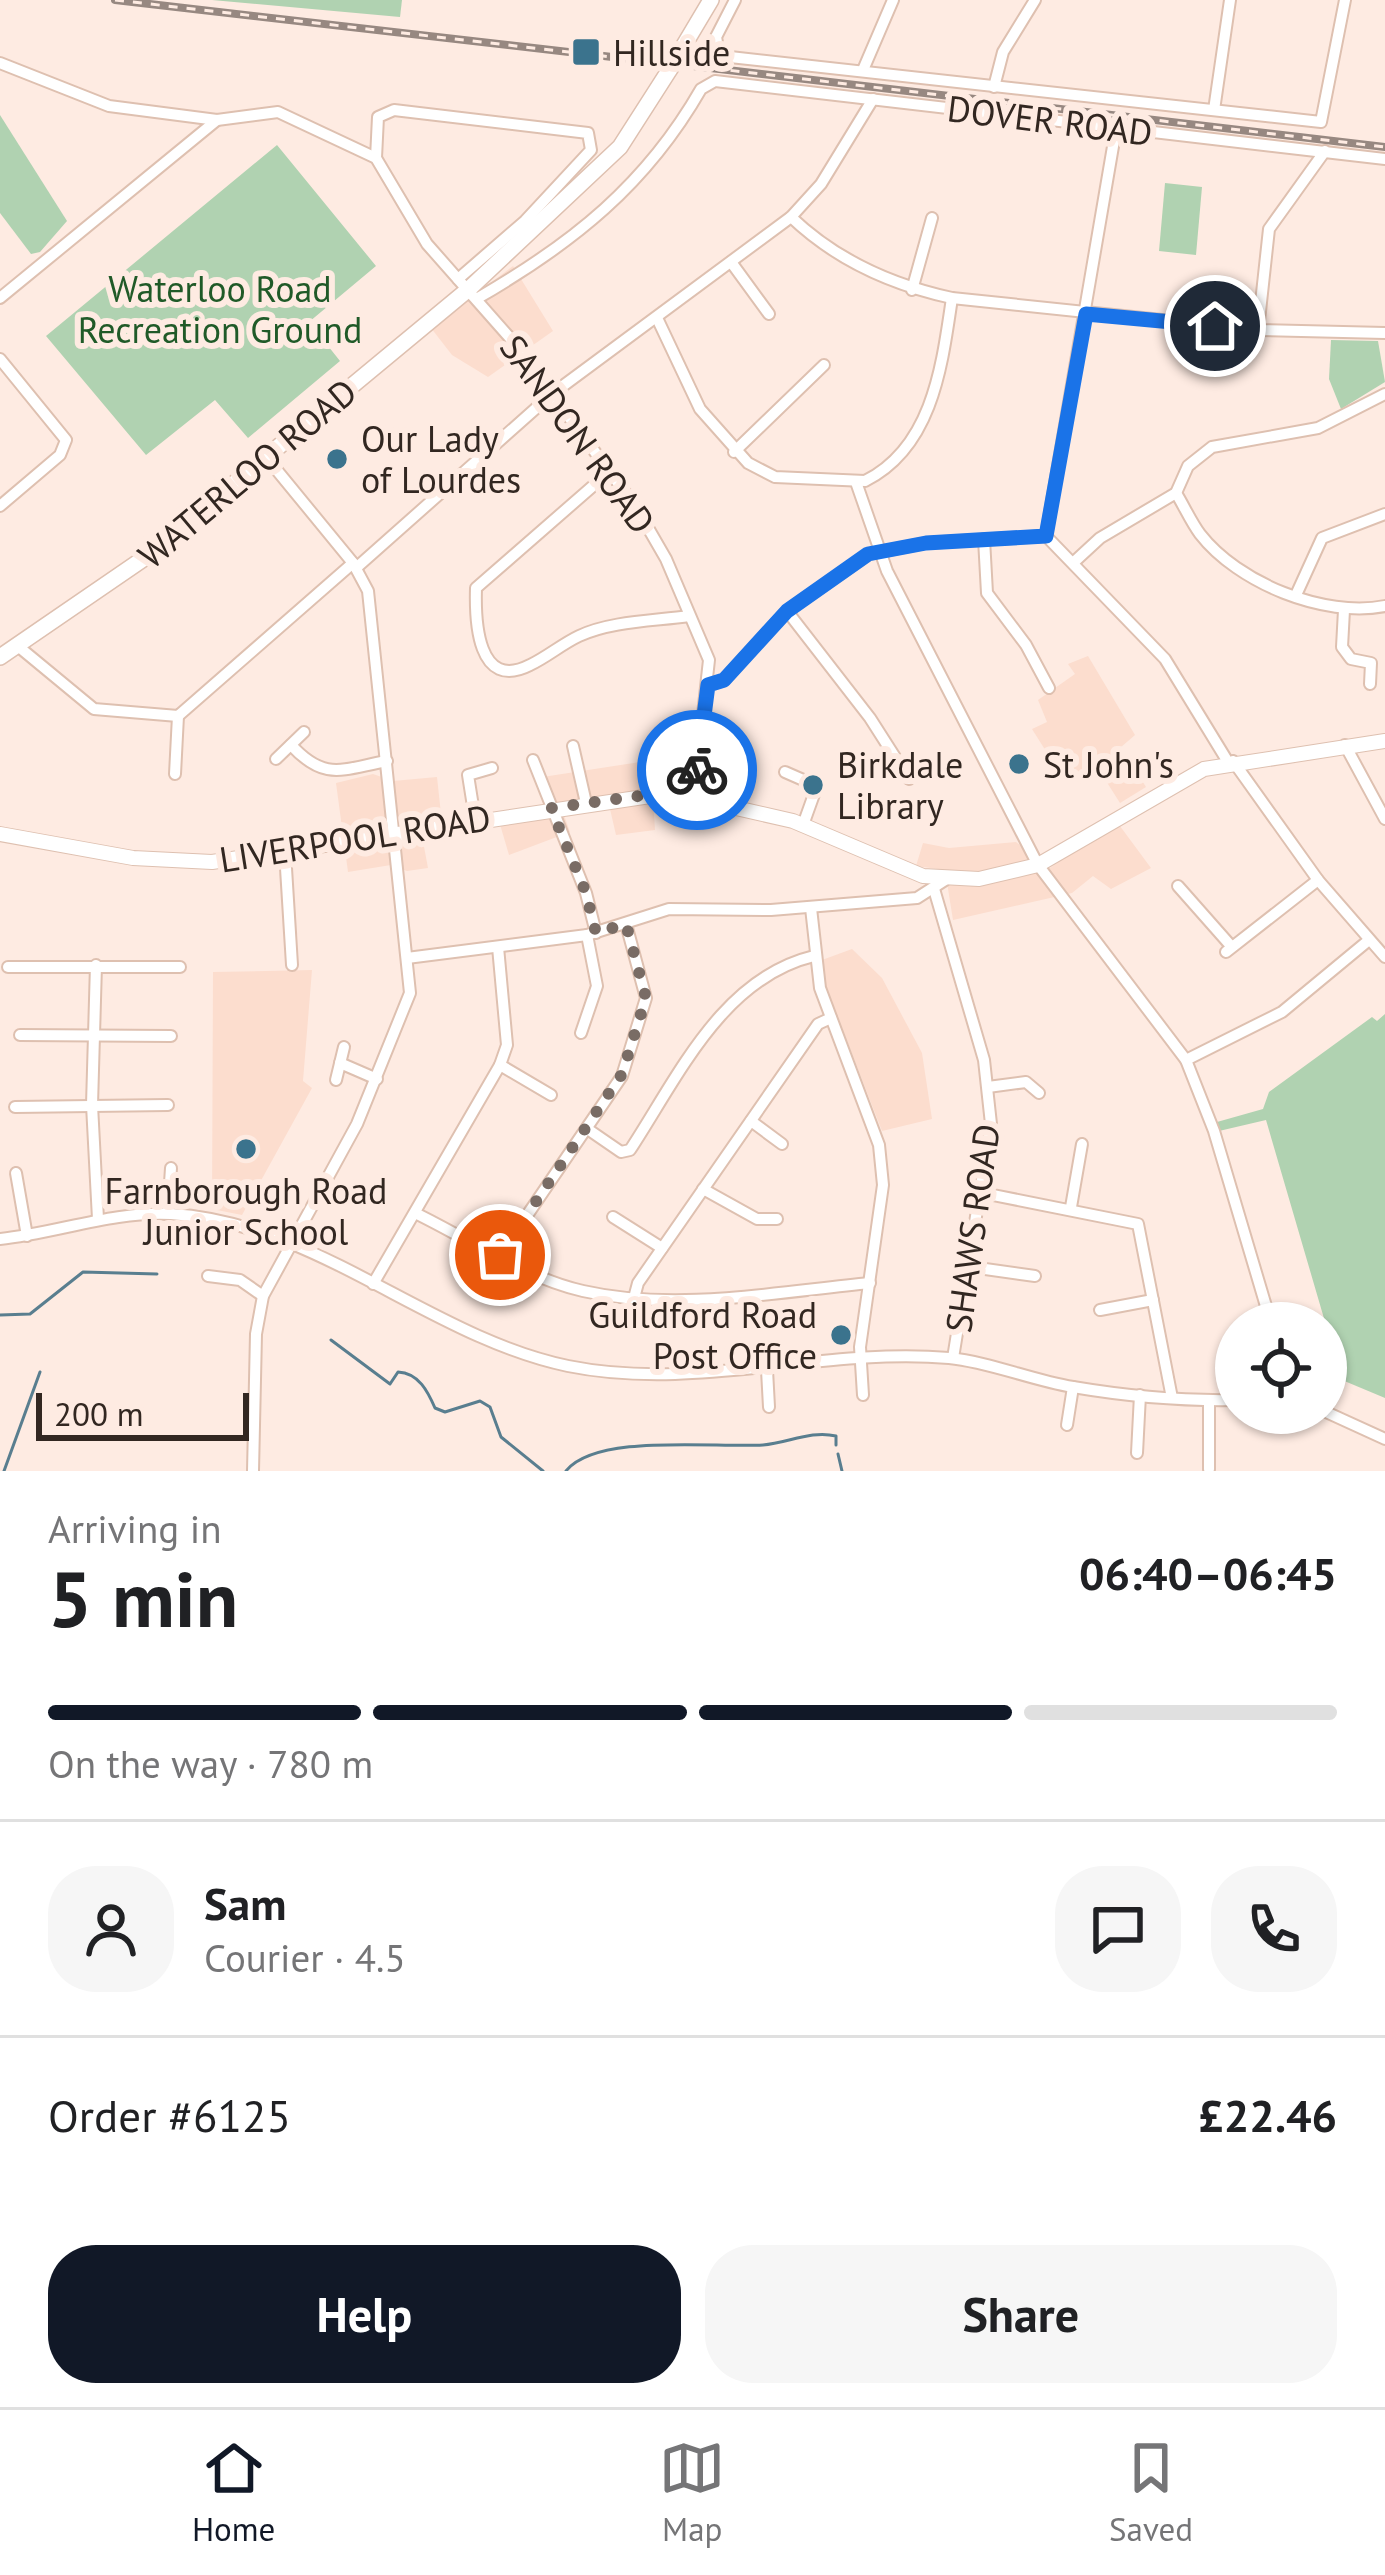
<!DOCTYPE html>
<meta charset="utf-8">
<style>
:root{--surface:#fff;--page:#f6f6f6;--text:#202124;--muted:#757577;--line:#e0e0e0;--accent:#111827}
body{margin:0;font-family:"PT Sans",sans-serif;background:var(--page);color:var(--text);height:100vh;display:flex;flex-direction:column;font-size:45px;white-space:nowrap}
*{box-sizing:border-box;margin:0}
p{font-size:39px;color:var(--muted)}
.icon{flex:none;width:66px;height:66px;fill:none;stroke:currentColor;stroke-width:2;stroke-linecap:round;stroke-linejoin:round}
.map{position:relative;height:1471px;overflow:hidden}
.panel{display:flex;flex-direction:column;background:var(--surface);flex:1}
.panel>*{flex:none}
.fabs{position:absolute;left:1215px;top:1302px;display:grid;gap:24px}
.fabs a{display:grid;place-items:center;width:132px;height:132px;border-radius:50%;background:var(--surface);box-shadow:0 3px 9px #0004;font-size:60px}
.scale{position:absolute;left:36px;bottom:30px;width:213px;box-sizing:border-box;padding-left:12px;border:6px solid #322721;border-top:0;font-size:33px;line-height:42px;white-space:nowrap;color:#322721;-webkit-text-stroke:9px #feebe2;paint-order:stroke}
.pin{position:absolute;display:grid;place-items:center;width:102px;height:102px;color:#fff;margin:-51px;border:6px solid #fff;border-radius:50%;box-shadow:0 3px 12px #0007}
.courier{position:absolute;display:grid;place-items:center;width:120px;height:120px;margin:-60px;border:9px solid #1a73e8;border-radius:50%;background:#fff;color:#222;box-shadow:0 3px 15px #0007}
.summary em{font-style:normal;font-weight:700}
.summary div{display:flex;flex-direction:column-reverse}
.summary{display:flex;align-items:center;justify-content:space-between;height:204px;padding:0 48px}
h1{font-size:78px;font-weight:700;line-height:90px}
.bar{display:grid;grid-template-columns:repeat(4,1fr);gap:18px 12px;align-content:center;height:144px;padding:0 48px}
.bar i{height:15px;border-radius:9px;background:var(--line)}
.bar .active{background:var(--accent)}
.bar p{grid-column:span 4}
.line{display:flex;align-items:center;gap:30px;padding:0 48px;border-top:3px solid var(--line)}
.line div{flex:1}
.round{display:grid;place-items:center;flex:none;width:126px;height:126px;border-radius:48px;background:var(--page)}
.button{display:flex;gap:24px;margin-top:auto;padding:24px 48px}
.button a{flex:1;height:138px;border-radius:48px;background:var(--accent);color:#fff;font-size:48px;font-weight:700;line-height:138px;text-align:center}
.button a+a{background:var(--page);color:var(--text)}
.tabs{display:flex;justify-content:space-around;align-items:center;height:168px;border-top:3px solid var(--line);background:var(--surface);font-size:33px;color:var(--muted)}
.tabs a{display:grid;justify-items:center;gap:6px}
.tabs .active{color:var(--accent)}
.map>svg:first-child{display:block}
.built{fill:#fcddce}
.green{fill:#b0d2b1}
.lines{fill:none;stroke-linecap:round;stroke-linejoin:round}
.stream{stroke:#597e8f;stroke-width:3}
.minor-casing{stroke:#dec0b0;stroke-width:14}
.major-casing{stroke:#dec0b0;stroke-width:16}
.highway-casing{stroke:#dec0b0;stroke-width:18}
.minor{stroke:#fff;stroke-width:10}
.major{stroke:#fff;stroke-width:14}
.highway{stroke:#fff;stroke-width:15}
.rail-casing{stroke:#978881;stroke-width:8}
.rail{stroke:#feebe2;stroke-width:3;stroke-dasharray:9;stroke-linecap:butt}
.highway-bridge-casing{stroke:#dec0b0;stroke-width:18;stroke-linecap:butt}
.highway-bridge{stroke:#fff;stroke-width:15}
.done{stroke:#796c65;stroke-width:12;stroke-dasharray:0 21.6}
.route{stroke:#1a73e8;stroke-width:15}
.poi-dot{fill:#3b738d;stroke:#feebe2;stroke-width:4.5}
.labels{text-anchor:middle;dominant-baseline:central;stroke-width:12;stroke-linejoin:round;paint-order:stroke}
.poi-label{font-size:36px;fill:#322721;stroke:#feebe2;text-anchor:start}
.street-label{font-size:36px;fill:#322721;stroke:#feebe2}
.park-label{font-size:36px;fill:#205a28;stroke:#feebe2}
</style>
<div class="map">
<svg width="1385" height="1471" viewBox="0 0 1385 1471">
<rect width="100%" height="100%" fill="#feebe2"/>
<g class="built">
<path d="M513 266 553 331 488 377 452 355 431 328Z"/>
<path d="M1088 656 1135 735 1121 747 1146 787 1120 803 1096 765 1066 783 1032 729 1047 722 1038 700 1075 674 1068 664Z"/>
<path d="M640 762 643 787 653 798 655 830 616 835 610 809 564 815 570 832 509 855 499 821 547 813 536 778Z"/>
<path d="M373 774 393 781 437 777 441 814 419 820 428 868 407 871 391 865 348 872 336 783Z"/>
<path d="M1117 822 1151 868 1111 889 1093 876 1072 893 953 920 945 870 916 866 923 843 949 848 1016 842 1050 868Z"/>
<path d="M852 949 882 978 922 1053 932 1119 882 1131 824 982 822 960Z"/>
<path d="M312 970 303 1081 312 1088 242 1215 212 1209 213 972Z"/>
</g>
<g class="green">
<path d="M212 0H402L400 17Z"/>
<path d="M0 115 67 221 40 252 31 254 0 213Z"/>
<path d="M277 145 376 266 309 322 340 361 248 438 215 400 146 455 46 336Z"/>
<path d="M1165 183 1202 187 1196 255 1159 251Z"/>
<path d="M1331 340 1378 341 1385 382 1341 409 1329 379Z"/>
<path d="M1385 1014V1398L1342 1380 1266 1120 1219 1131 1217 1122 1263 1109 1269 1092 1372 1017 1377 1021Z"/>
</g>
<g class="lines">
<g class="stream">
<path d="M0 1315 30 1314 83 1272 157 1274"/>
<path d="M331 1340 390 1384 398 1372C419 1373 428 1392 435 1408L445 1412 480 1401 490 1407 501 1437 543 1471"/>
<path d="M838 1454 842 1471"/>
<path d="M4 1471 40 1372"/>
<path d="M566 1471C596 1433 714 1448 763 1445 788 1443 811 1430 836 1436V1445"/>
</g>
<defs>
<g id="minor">
<path d="M735 0 716 37 718 48 730 57 1321 122 1345 0"/>
<path d="M0 63 109 106 217 120 278 112 376 158 427 244 510 338 636 507 666 559 709 660 694 795"/>
<path d="M863 70 893 0"/>
<path d="M994 87 1003 52 1035 0"/>
<path d="M1214 110 1230 0"/>
<path d="M376 158 378 117 394 110 588 133 591 150 525 221 458 279"/>
<path d="M791 217C836 260 892 285 952 298L1258 330 1385 333"/>
<path d="M731 262 769 314"/>
<path d="M912 290 932 218"/>
<path d="M0 298 217 120"/>
<path d="M478 298C573 243 646 185 701 89L715 81 1385 159"/>
<path d="M657 318 700 409 748 463 775 477 865 481C933 447 942 365 952 298"/>
<path d="M1258 330 1269 229 1325 151"/>
<path d="M0 359 66 440 60 455 0 506"/>
<path d="M734 452 824 365"/>
<path d="M609 472 476 588C475 620 477 692 530 665 547 657 562 644 579 636 611 621 654 621 689 616"/>
<path d="M856 482 887 571 1038 865 1186 1060 1214 1131 1271 1323"/>
<path d="M1176 493C1184 506 1191 522 1200 534 1238 583 1324 618 1385 606"/>
<path d="M1046 536 1116 129"/>
<path d="M1046 536 1165 659 1228 762"/>
<path d="M984 539 987 593 1026 645 1049 688"/>
<path d="M1074 562 1100 538 1176 493 1188 466 1212 447 1318 428 1385 394"/>
<path d="M356 568 552 394 791 217 821 184 873 99"/>
<path d="M1296 595 1322 538 1385 514"/>
<path d="M1344 610 1342 647 1351 659 1371 663 1370 684"/>
<path d="M787 611 870 718 909 779"/>
<path d="M19 647 94 709 178 716 353 563"/>
<path d="M708 685 724 680 787 611 869 554 926 543 1046 536"/>
<path d="M291 745C325 782 342 769 387 761"/>
<path d="M1345 745 1385 819"/>
<path d="M573 746 586 803"/>
<path d="M276 759 304 732"/>
<path d="M533 760 586 893 596 933"/>
<path d="M1233 761 1318 880 1385 957"/>
<path d="M785 772 817 786 803 825"/>
<path d="M175 774 178 716"/>
<path d="M475 819 468 775 492 768"/>
<path d="M285 852 292 965"/>
<path d="M1178 886 1231 946"/>
<path d="M934 889 984 1060 991 1124 953 1358"/>
<path d="M811 908 820 988 879 1145 883 1185 860 1347 863 1395"/>
<path d="M1226 952 1318 880"/>
<path d="M407 958 587 935 669 909 771 910 917 898 945 880"/>
<path d="M96 965 92 1105 98 1219"/>
<path d="M8 967H180"/>
<path d="M581 1033 597 986 587 935"/>
<path d="M20 1035 171 1036"/>
<path d="M1186 1060 1282 1012 1369 940"/>
<path d="M340 1063 377 1079"/>
<path d="M500 1065 551 1095"/>
<path d="M336 1080 344 1047"/>
<path d="M988 1087 1026 1082 1039 1093"/>
<path d="M15 1107 168 1105"/>
<path d="M751 1121 782 1144"/>
<path d="M589 1130 621 1152 630 1150C678 1077 722 978 814 956"/>
<path d="M16 1173 27 1236"/>
<path d="M703 1189 757 1219H777"/>
<path d="M983 1193 1138 1224 1172 1398"/>
<path d="M1071 1207 1082 1144"/>
<path d="M168 1213 171 1168"/>
<path d="M415 1213C469 1239 525 1278 583 1291 675 1312 777 1292 870 1283"/>
<path d="M613 1217 662 1248"/>
<path d="M0 1239C57 1233 113 1211 171 1214 316 1222 429 1337 568 1366 696 1392 822 1347 949 1358 990 1362 1031 1380 1073 1387 1126 1396 1182 1401 1236 1400"/>
<path d="M500 1255 622 1076 646 998 626 924"/>
<path d="M971 1267 1035 1276"/>
<path d="M208 1276 240 1280 263 1296"/>
<path d="M373 1284 500 1065 507 1045 498 947"/>
<path d="M634 1298 638 1283 818 1024 831 1018"/>
<path d="M1100 1310 1153 1300"/>
<path d="M767 1370 769 1407"/>
<path d="M1326 1412 1385 1439"/>
<path d="M1067 1425 1073 1387"/>
<path d="M1137 1453 1140 1395"/>
<path d="M1209 1469V1400"/>
<path d="M253 1471 256 1334 263 1296 357 1124 410 993 368 591 353 563 266 457"/>
</g>
<path id="major" d="M0 834 133 858 212 862 670 793 793 821 923 876 979 879 1038 865 1204 769 1385 741"/>
<g id="highway">
<path d="M680 52 711 0"/>
<path d="M0 657 143 559 470 288 620 147 670 69"/>
</g>
</defs>
<use href="#minor" class="minor-casing"/>
<use href="#major" class="major-casing"/>
<use href="#highway" class="highway-casing"/>
<use href="#minor" class="minor"/>
<use href="#major" class="major"/>
<use href="#highway" class="highway"/>
<defs>
<g id="rail">
<path d="M115 0 647 61"/>
<path d="M659 62 1385 147"/>
</g>
</defs>
<use href="#rail" class="rail-casing"/>
<use href="#rail" class="rail"/>
<defs>
<path id="highway-bridge" d="M670 69 680 52"/>
</defs>
<use href="#highway-bridge" class="highway-bridge-casing"/>
<use href="#highway-bridge" class="highway-bridge"/>
</g>
<g class="lines">
<path class="done" d="M500 1255 622 1074 646 998 626 924 596 933 586 893 551 808 653 794 694 795 697 770"/>
<path class="route" d="M697 770 708 685 724 680 787 611 868 554 926 543 1046 536 1086 314 1215 326"/>
</g>
<g class="poi-dot">
<rect x="571" y="37" width="30" height="30" rx="6"/>
<circle cx="337" cy="459" r="12"/>
<circle cx="1019" cy="764" r="12"/>
<circle cx="813" cy="785" r="12"/>
<circle cx="246" cy="1149" r="12"/>
<circle cx="841" cy="1335" r="12"/>
</g>
<g class="labels">
<g class="poi-label">
<text x="613" y="52">Hillside</text>
<text x="361" y="438">Our Lady<tspan x="361" dy="41">of Lourdes</tspan></text>
<text x="837" y="764">Birkdale<tspan x="837" dy="41">Library</tspan></text>
<text x="1043" y="764">St John's</text>
<text x="246" y="1190" text-anchor="middle">Farnborough Road<tspan x="246" dy="41">Junior School</tspan></text>
<text x="817" y="1314" text-anchor="end">Guildford Road<tspan x="817" dy="41">Post Office</tspan></text>
</g>
<g class="street-label">
<text transform="translate(1050 120) rotate(7)">DOVER ROAD</text>
<text transform="translate(578 434) rotate(54)">SANDON ROAD</text>
<text transform="translate(247 473) rotate(-40)">WATERLOO ROAD</text>
<text transform="translate(355 838) rotate(-9)">LIVERPOOL ROAD</text>
<text transform="translate(972 1228) rotate(-82)">SHAWS ROAD</text>
</g>
<g class="park-label">
<text x="220" y="288">Waterloo Road<tspan x="220" dy="41">Recreation Ground</tspan></text>
</g>
</g>
</svg>
<div class="fabs">
<a><svg class="icon" aria-label="locate" viewBox="0 0 24 24"><circle cx="12" cy="12" r="6"/><path d="M12 2v4M12 18v4M2 12h4M18 12h4"/></svg></a>
</div>
<div class="scale">200 m</div>
<div class="pin" style="left:500px;top:1255px;background:#ea580c"><svg class="icon" aria-label="bag" viewBox="0 0 24 24"><path d="M5 8h14l-1 12H6zM9 8a3 3 0 0 1 6 0"/></svg></div>
<div class="pin" style="left:1215px;top:326px;background:#1f2937"><svg class="icon" aria-label="home" viewBox="0 0 24 24"><path d="M3 11l9-7 9 7M6 9v11h12V9"/></svg></div>
<div class="courier" style="left:697px;top:770px"><svg class="icon" aria-label="bike" viewBox="0 0 24 24"><circle cx="6" cy="16" r="4"/><circle cx="18" cy="16" r="4"/><path d="M6 16l4-8h5l3 8M10 8l3 8H6M13 5h3"/></svg></div>
</div>
<section class="panel">
<div class="summary"><div><h1>5 min</h1><p>Arriving in</p></div><em>06:40–06:45</em></div>
<div class="bar"><i class="active"></i><i class="active"></i><i class="active"></i><i></i><p>On the way · 780 m</p></div>
<div class="line" style="height:216px"><a class="round"><svg class="icon" aria-label="person" viewBox="0 0 24 24"><circle cx="12" cy="8" r="4"/><path d="M4 21q1-7 8-7t8 7"/></svg></a><div><b>Sam</b><p>Courier · 4.5</p></div><a class="round"><svg class="icon" aria-label="chat" viewBox="0 0 24 24"><path d="M4 5h16v11H9l-5 4z"/></svg></a><a class="round"><svg class="icon" aria-label="phone" viewBox="0 0 24 24"><path d="M5 4h4l2 5-3 2q2 4 5 5l2-3 5 2v4C11 20 4 13 5 4z"/></svg></a></div>
<div class="line" style="height:156px"><div>Order #6125</div><b>£22.46</b></div>
<div class="button"><a>Help</a><a>Share</a></div>
</section>
<nav class="tabs">
<a class="active"><svg class="icon" aria-label="home" viewBox="0 0 24 24"><path d="M3 11l9-7 9 7M6 9v11h12V9"/></svg>Home</a>
<a><svg class="icon" aria-label="map" viewBox="0 0 24 24"><path d="M3 6l6-2 6 2 6-2v14l-6 2-6-2-6 2zM9 4v14M15 6v14"/></svg>Map</a>
<a><svg class="icon" aria-label="saved" viewBox="0 0 24 24"><path d="M7 4h10v16l-5-4-5 4z"/></svg>Saved</a>
</nav>
